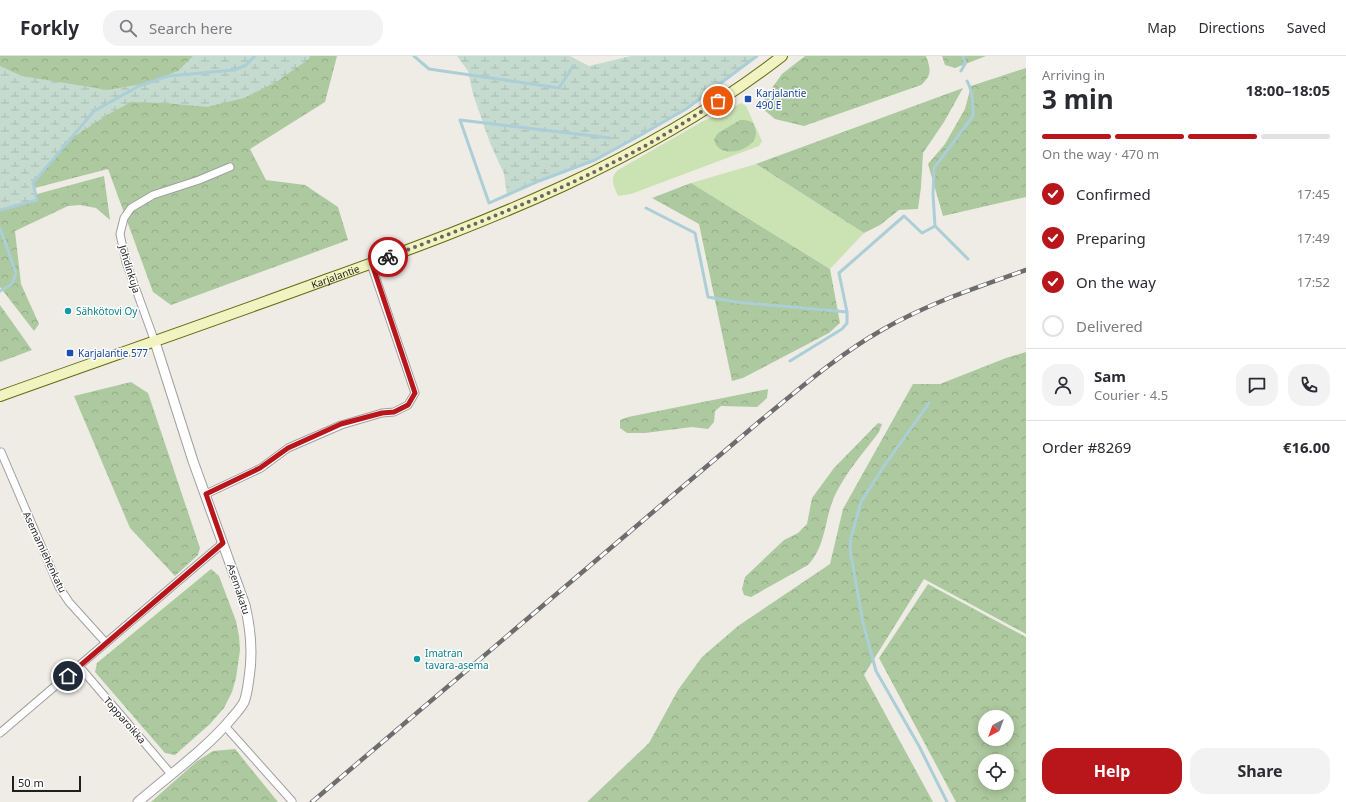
<!DOCTYPE html>
<meta charset="utf-8">
<style>
:root{--surface:#fff;--page:#f2f2f3;--text:#2b2b33;--muted:#7c7c81;--line:#e1e1e2;--accent:#b8161a}
body{margin:0;font-family:"Noto Sans",sans-serif;background:var(--page);color:var(--text);height:100vh;display:flex;flex-direction:column;font-size:15px;white-space:nowrap}
*{box-sizing:border-box;margin:0}
p{font-size:13px;color:var(--muted)}
.icon{flex:none;width:22px;height:22px;fill:none;stroke:currentColor;stroke-width:2;stroke-linecap:round;stroke-linejoin:round}
.map{position:relative;flex:1;overflow:hidden}
.details{display:flex;flex-direction:column;background:var(--surface);width:320px}
.details>*{flex:none}
.needle{width:26px;rotate:221deg}
.fabs{position:absolute;left:978px;top:654px;display:grid;gap:8px}
.fabs a{display:grid;place-items:center;width:36px;height:36px;border-radius:50%;background:var(--surface);box-shadow:0 2px 10px #0003;font-size:20px}
.scale{position:absolute;left:12px;bottom:10px;width:69px;box-sizing:border-box;padding-left:4px;border:2px solid #1f1f1f;border-top:0;font-size:11px;line-height:14px;white-space:nowrap;color:#1f1f1f;-webkit-text-stroke:3px #fff;paint-order:stroke}
.pin{position:absolute;display:grid;place-items:center;width:34px;height:34px;color:#fff;margin:-17px;border:2px solid #fff;border-radius:50%;box-shadow:0 1px 4px #0007}
.courier{position:absolute;display:grid;place-items:center;width:40px;height:40px;margin:-20px;border:3px solid #b8161a;border-radius:50%;background:#fff;color:#222;box-shadow:0 1px 5px #0007}
.headline em{font-style:normal;font-weight:700}
.headline div{display:flex;flex-direction:column-reverse}
.headline{display:flex;align-items:center;justify-content:space-between;height:68px;padding:0 16px}
h1{font-size:26px;font-weight:700;line-height:30px}
.bar{display:grid;grid-template-columns:repeat(4,1fr);gap:6px 4px;align-content:center;height:48px;padding:0 16px}
.bar i{height:5px;border-radius:3px;background:var(--line)}
.bar .current{background:var(--accent)}
.bar p{grid-column:span 4}
.line{display:flex;align-items:center;gap:10px;padding:0 16px;border-top:1px solid var(--line)}
.line div{flex:1}
.round{display:grid;place-items:center;flex:none;width:42px;height:42px;border-radius:16px;background:var(--page)}
ol{padding:0 16px;list-style:none}
li{display:flex;align-items:center;gap:12px;height:44px}
li p{margin-inline-start:auto}
li .icon{padding:4px;border-radius:50%;background:var(--accent);color:#fff;stroke-width:4}
li:last-child{color:var(--muted)}
li i{width:22px;height:22px;border:2px solid var(--line);border-radius:50%}
.primary-button{display:flex;gap:8px;margin-top:auto;padding:8px 16px}
.primary-button a{flex:1;height:46px;border-radius:16px;background:var(--accent);color:#fff;font-size:16px;font-weight:700;line-height:46px;text-align:center}
.primary-button a+a{background:var(--page);color:var(--text)}
header{display:flex;align-items:center;gap:24px;box-sizing:border-box;height:56px;padding:0 20px;background:var(--surface);border-bottom:1px solid var(--line)}
header strong{font-size:19px}
nav{display:flex;gap:22px;margin-inline-start:auto;font-size:14px}
.search{width:280px;height:36px;background:var(--page);display:flex;align-items:center;gap:10px;box-sizing:border-box;padding:0 14px;border-radius:16px;color:var(--muted);font-size:15px}
main{display:flex;flex:1;min-height:0}
.map>svg:first-child{display:block}
.grass{fill:#cbe3b2}
.forest{fill:url(#forest-crowns);fill-rule:evenodd}
.wetland{fill:url(#wetland-marsh)}
.lines{fill:none;stroke-linecap:round;stroke-linejoin:round}
.stream{stroke:#abced7;stroke-width:3}
.minor-casing{stroke:#a0a0a0;stroke-width:9}
.tertiary-casing{stroke:#a0a0a0;stroke-width:11}
.secondary-casing{stroke:#636b11;stroke-width:12}
.minor{stroke:#fff;stroke-width:7}
.tertiary{stroke:#fff;stroke-width:9}
.secondary{stroke:#f1f3c0;stroke-width:10}
.rail-casing{stroke:#6d6d6d;stroke-width:4.5}
.rail{stroke:#fff;stroke-width:3;stroke-dasharray:9;stroke-linecap:butt}
.done{stroke:#686765;stroke-width:4;stroke-dasharray:0 7.2}
.route{stroke:#b8161a;stroke-width:5}
.transit-dot{fill:#1a4fb4;stroke:#fff;stroke-width:1.5}
.culture-dot{fill:#0f9aa8;stroke:#fff;stroke-width:1.5}
.labels{text-anchor:middle;dominant-baseline:central;stroke-width:3;stroke-linejoin:round;paint-order:stroke}
.transit-label{font-size:10px;fill:#164399;stroke:#fff;text-anchor:start}
.street-label{font-size:10px;fill:#1f1f1f;stroke:#fff}
.culture-label{font-size:10px;fill:#0d838f;stroke:#fff;text-anchor:start}
</style>
<header>
<strong>Forkly</strong>
<div class="search"><svg class="icon" aria-label="search" viewBox="0 0 24 24"><circle cx="10" cy="10" r="6"/><path d="M15 15l6 6"/></svg>Search here</div>
<nav><a>Map</a><a>Directions</a><a>Saved</a></nav>
</header>
<main>
<div class="map">
<svg width="1026" height="746" viewBox="0 0 1026 746">
<defs>
<pattern id="forest-crowns" width="20" height="18" patternUnits="userSpaceOnUse"><rect width="20" height="18" fill="#adc99f"/><path d="M2 6a3 3 0 1 1 6 0M12 15a3 3 0 1 1 6 0" fill="none" stroke="#94ac88"/></pattern>
<pattern id="wetland-marsh" width="20" height="14" patternUnits="userSpaceOnUse"><rect width="20" height="14" fill="#c5dbd0"/><path d="M1 5h8M5 5V1M11 12h8M15 12V8" fill="none" stroke="#a9bcb2"/></pattern>
</defs>
<rect width="100%" height="100%" fill="#efece6"/>
<g class="grass">
<path d="M741 47 746 50 762 85 759 90 631 138 618 140C614 130 609 122 618 114L703 65 726 56Z"/>
<path d="M756 108 864 177 830 213 691 127Z"/>
</g>
<g class="forest">
<path d="M0 0H337L325 46 250 93 266 124 305 129 338 151 348 184 171 249 153 236 108 113 0 141Z"/>
<path d="M805 0H926C931 14 932 19 921 29L804 70 775 63 763 53 762 46 782 18Z"/>
<path d="M942 0H986L955 12 945 9Z"/>
<path d="M1026 12V141L943 160 928 108 945 88 965 53 971 30Z"/>
<path d="M963 32 944 66 923 97 921 131 918 153 899 154 880 169 864 177 756 108Z"/>
<path d="M740 64C747 64 753 64 755 72 763 93 718 107 714 83L718 77Z"/>
<path d="M104 120 110 164 96 152 80 149 68 150 15 175 21 228 39 268 34 275 0 231V148Z"/>
<path d="M691 127 830 213 840 267 829 277 743 322 732 325 699 168 652 142Z"/>
<path d="M0 249 32 294 0 306Z"/>
<path d="M1026 296V578L924 523 864 619 933 746H587L649 687 678 634 702 601 738 570 830 508 843 453 913 328H940L1006 302Z"/>
<path d="M131 326 148 337 200 492 198 499 175 520 130 472 74 340Z"/>
<path d="M768 333 767 342 757 351 721 350 715 355 714 366 708 373 692 371 645 377H627L620 372V364L628 361Z"/>
<path d="M878 367 882 368 879 376C864 396 847 415 836 437 824 461 827 489 808 509L751 541 744 539 742 533 745 521 784 484 798 477 807 468 812 442 834 412Z"/>
<path d="M211 513 219 520 236 565 239 580 240 594 236 622 232 636 224 652 210 668 175 699 165 697 95 616 97 607Z"/>
<path d="M928 528 1026 581V746H956L879 602ZM985 661H1007V683H985ZM985 705H1007V727H985Z"/>
<path d="M235 693 278 746H151L197 705 213 695Z"/>
</g>
<g class="wetland">
<path d="M193 0H310L309 3 276 26 244 42 207 51 164 47 131 46 107 59 69 84 33 127 37 144 0 154V10L22 20 108 34 142 28 178 15Z"/>
<path d="M457 0H570L589 10 631 0H757L686 53 639 80 595 104 539 125 507 139 504 118 490 87 473 38 468 15Z"/>
</g>
<g class="lines">
<g class="stream">
<path d="M414 0 429 13 559 32 573 10"/>
<path d="M961 15 965 8 963 0"/>
<path d="M967 25C973 35 973 49 973 60L934 112 933 138 935 170 968 203"/>
<path d="M610 82 460 64 489 147 539 125 595 104 639 80 686 53 757 0"/>
<path d="M646 152 695 177 708 241 736 246 847 256"/>
<path d="M0 154 37 144 33 127 94 55 139 30 168 20 234 14 246 9 255 0"/>
<path d="M0 172 16 217 12 228 0 235"/>
<path d="M790 305 842 273 847 267V256L839 217 904 160 922 177 935 170"/>
<path d="M929 347 884 410 861 446 851 482 850 493 863 567 876 615 919 690 947 746"/>
</g>
<defs>
<g id="minor">
<path d="M155 286 126 206 120 178 124 162 131 152 153 139 199 124 230 111"/>
<path d="M1 396 59 531 69 546 106 587"/>
<path d="M206 438 261 412 288 392 341 369 382 357 394 356 408 349 415 337 371 208"/>
<path d="M79 610 171 718"/>
<path d="M225 670 292 745"/>
<path d="M0 677 223 487"/>
</g>
<path id="tertiary" d="M138 746C168 720 206 693 231 663 236 657 241 652 244 646 247 639 248 629 249 622 253 597 251 574 245 549L193 405 155 286"/>
<g id="secondary">
<path id="s1" d="M0 340C109 301 219 263 328 223 487 166 647 105 782 0"/>
</g>
</defs>
<use href="#minor" class="minor-casing"/>
<use href="#tertiary" class="tertiary-casing"/>
<use href="#secondary" class="secondary-casing"/>
<use href="#minor" class="minor"/>
<use href="#tertiary" class="tertiary"/>
<use href="#secondary" class="secondary"/>
<defs>
<path id="rail" d="M312 746 760 365C799 333 838 299 882 274 927 248 977 231 1026 214"/>
</defs>
<use href="#rail" class="rail-casing"/>
<use href="#rail" class="rail"/>
</g>
<g class="lines">
<path class="done" d="M388 201C469 171 549 140 626 100 658 84 688 64 718 45"/>
<path class="route" d="M68 620 223 487 206 438 260 412 288 392 341 368 382 357 394 356 408 349 415 337 372 208 388 201"/>
</g>
<g class="transit-dot">
<rect x="744" y="39" width="8" height="8" rx="2"/>
<rect x="66" y="293" width="8" height="8" rx="2"/>
</g>
<g class="culture-dot">
<circle cx="68" cy="255" r="4"/>
<circle cx="417" cy="603" r="4"/>
</g>
<g class="labels">
<g class="transit-label">
<text x="756" y="37">Karjalantie<tspan x="756" dy="12">490 E</tspan></text>
<text x="78" y="297">Karjalantie 577</text>
</g>
<g class="street-label">
<text transform="translate(130 213) rotate(73)">Johdinkuja</text>
<text stroke="none"><textPath href="#s1" startOffset="356">Karjalantie</textPath></text>
<text transform="translate(45 496) rotate(65)">Asemamiehenkatu</text>
<text transform="translate(239 533) rotate(72)">Asemakatu</text>
<text transform="translate(125 664) rotate(49)">Topparoikka</text>
</g>
<g class="culture-label">
<text x="76" y="255">Sähkötovi Oy</text>
<text x="425" y="597">Imatran<tspan x="425" dy="12">tavara-asema</tspan></text>
</g>
</g>
</svg>
<div class="fabs">
<a><svg class="needle" viewBox="-14 -14 28 28"><path d="M0-13l5 13h-10z" fill="#e53935"/><path d="M0 13l5-13h-10z" fill="#7c7c81"/></svg></a>
<a><svg class="icon" aria-label="locate" viewBox="0 0 24 24"><circle cx="12" cy="12" r="6"/><path d="M12 2v4M12 18v4M2 12h4M18 12h4"/></svg></a>
</div>
<div class="scale">50 m</div>
<div class="pin" style="left:718px;top:45px;background:#ea580c"><svg class="icon" aria-label="bag" viewBox="0 0 24 24"><path d="M5 8h14l-1 12H6zM9 8a3 3 0 0 1 6 0"/></svg></div>
<div class="pin" style="left:68px;top:620px;background:#1f2937"><svg class="icon" aria-label="home" viewBox="0 0 24 24"><path d="M3 11l9-7 9 7M6 9v11h12V9"/></svg></div>
<div class="courier" style="left:388px;top:201px"><svg class="icon" aria-label="bike" viewBox="0 0 24 24"><circle cx="6" cy="16" r="4"/><circle cx="18" cy="16" r="4"/><path d="M6 16l4-8h5l3 8M10 8l3 8H6M13 5h3"/></svg></div>
</div>
<section class="details">
<div class="headline"><div><h1>3 min</h1><p>Arriving in</p></div><em>18:00–18:05</em></div>
<div class="bar"><i class="current"></i><i class="current"></i><i class="current"></i><i></i><p>On the way · 470 m</p></div>
<ol>
<li><svg class="icon" aria-label="check" viewBox="0 0 24 24"><path d="M5 12l5 5 9-10"/></svg>Confirmed<p>17:45</p></li>
<li><svg class="icon" aria-label="check" viewBox="0 0 24 24"><path d="M5 12l5 5 9-10"/></svg>Preparing<p>17:49</p></li>
<li><svg class="icon" aria-label="check" viewBox="0 0 24 24"><path d="M5 12l5 5 9-10"/></svg>On the way<p>17:52</p></li>
<li><i></i>Delivered</li>
</ol>
<div class="line" style="height:72px"><a class="round"><svg class="icon" aria-label="person" viewBox="0 0 24 24"><circle cx="12" cy="8" r="4"/><path d="M4 21q1-7 8-7t8 7"/></svg></a><div><b>Sam</b><p>Courier · 4.5</p></div><a class="round"><svg class="icon" aria-label="chat" viewBox="0 0 24 24"><path d="M4 5h16v11H9l-5 4z"/></svg></a><a class="round"><svg class="icon" aria-label="phone" viewBox="0 0 24 24"><path d="M5 4h4l2 5-3 2q2 4 5 5l2-3 5 2v4C11 20 4 13 5 4z"/></svg></a></div>
<div class="line" style="height:52px"><div>Order #8269</div><b>€16.00</b></div>
<div class="primary-button"><a>Help</a><a>Share</a></div>
</section>
</main>
